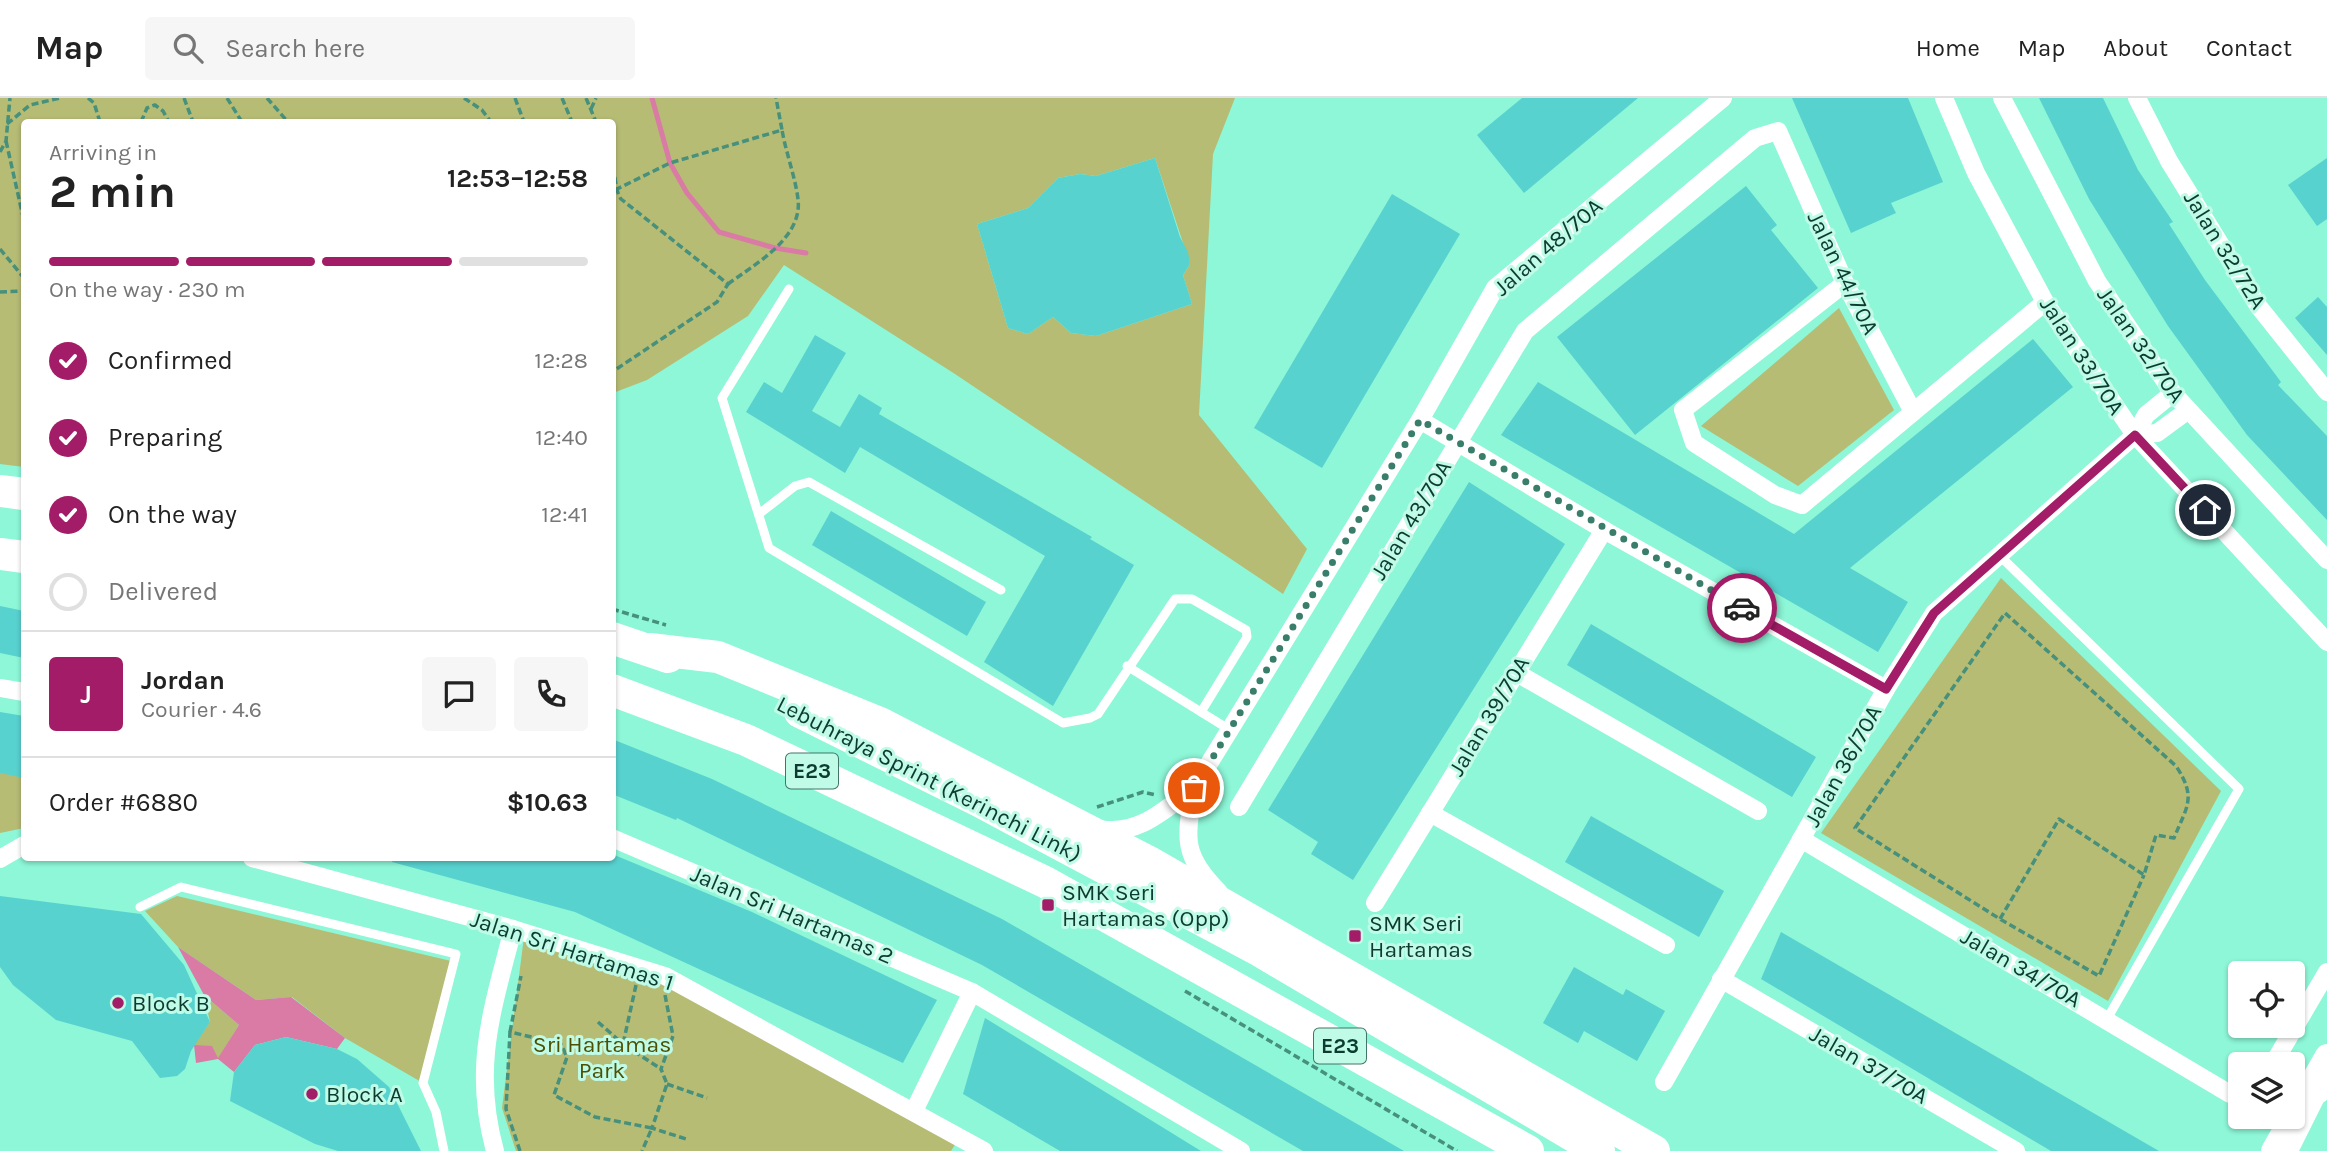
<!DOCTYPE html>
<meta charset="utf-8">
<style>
:root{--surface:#fff;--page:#f6f6f6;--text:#222;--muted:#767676;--line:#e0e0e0;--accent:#a31c67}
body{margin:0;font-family:Karla,sans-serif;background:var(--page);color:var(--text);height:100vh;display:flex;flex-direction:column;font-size:26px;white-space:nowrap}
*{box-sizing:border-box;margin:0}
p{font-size:23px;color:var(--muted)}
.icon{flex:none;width:38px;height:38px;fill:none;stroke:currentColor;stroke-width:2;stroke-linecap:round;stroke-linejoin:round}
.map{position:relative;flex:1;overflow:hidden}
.details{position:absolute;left:21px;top:21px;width:595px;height:742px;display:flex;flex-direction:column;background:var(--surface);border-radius:7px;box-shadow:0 2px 5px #0004}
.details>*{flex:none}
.controls{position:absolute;left:2228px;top:863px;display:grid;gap:14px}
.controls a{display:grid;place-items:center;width:77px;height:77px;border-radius:7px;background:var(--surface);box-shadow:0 2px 5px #0004;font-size:35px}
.pin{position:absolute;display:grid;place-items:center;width:60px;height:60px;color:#fff;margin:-30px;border:4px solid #fff;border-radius:50%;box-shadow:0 2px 7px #0007}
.courier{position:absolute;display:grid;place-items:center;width:70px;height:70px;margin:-35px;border:5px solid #a31c67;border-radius:50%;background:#fff;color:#222;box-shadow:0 2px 9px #0007}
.summary em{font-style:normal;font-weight:700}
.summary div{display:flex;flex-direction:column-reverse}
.summary{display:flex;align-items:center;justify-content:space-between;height:119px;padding:0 28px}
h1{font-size:46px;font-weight:700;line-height:52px}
.bar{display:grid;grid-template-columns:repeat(4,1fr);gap:10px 7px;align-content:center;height:84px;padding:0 28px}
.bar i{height:9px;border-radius:5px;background:var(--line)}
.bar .active{background:var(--accent)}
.bar p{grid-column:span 4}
.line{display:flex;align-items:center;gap:18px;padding:0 28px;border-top:2px solid var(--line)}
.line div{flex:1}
.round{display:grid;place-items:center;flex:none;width:74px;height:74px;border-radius:7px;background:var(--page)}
ol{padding:0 28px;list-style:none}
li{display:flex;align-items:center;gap:21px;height:77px}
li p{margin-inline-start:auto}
li .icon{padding:7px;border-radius:50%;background:var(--accent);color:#fff;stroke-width:4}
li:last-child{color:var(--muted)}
li i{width:38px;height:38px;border:4px solid var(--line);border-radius:50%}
header{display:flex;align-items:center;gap:42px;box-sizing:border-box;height:98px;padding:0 35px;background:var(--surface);border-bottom:2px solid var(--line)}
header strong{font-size:33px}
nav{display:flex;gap:38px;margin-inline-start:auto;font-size:24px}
.search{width:490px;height:63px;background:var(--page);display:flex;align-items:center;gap:18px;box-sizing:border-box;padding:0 24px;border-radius:7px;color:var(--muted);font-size:26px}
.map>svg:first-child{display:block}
.green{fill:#b6bc74;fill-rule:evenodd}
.water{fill:#d97ba5}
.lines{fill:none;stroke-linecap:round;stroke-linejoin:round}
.stream{stroke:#d97ba5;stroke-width:5}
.building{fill:#58d2cf}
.path{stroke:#46907c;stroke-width:3.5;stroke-dasharray:7 3.5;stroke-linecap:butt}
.lane{stroke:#fff;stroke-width:9}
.street{stroke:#fff;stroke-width:18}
.secondary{stroke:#fff;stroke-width:24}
.highway{stroke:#fff;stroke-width:32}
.done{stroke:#397d6b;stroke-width:7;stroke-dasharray:0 12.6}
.route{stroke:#a31c67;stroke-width:9}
.poi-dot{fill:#a31c67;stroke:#c0fbe8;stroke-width:2.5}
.labels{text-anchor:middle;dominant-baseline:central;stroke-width:6;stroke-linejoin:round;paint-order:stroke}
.shield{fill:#c0fbe8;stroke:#427567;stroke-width:2}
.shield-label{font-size:21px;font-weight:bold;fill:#0c3c30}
.street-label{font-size:23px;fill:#0c3c30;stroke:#c0fbe8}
.poi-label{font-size:23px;fill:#0c3c30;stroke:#c0fbe8;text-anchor:start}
.park-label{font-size:23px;fill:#4d5000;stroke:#c0fbe8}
</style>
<header>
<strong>Map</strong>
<div class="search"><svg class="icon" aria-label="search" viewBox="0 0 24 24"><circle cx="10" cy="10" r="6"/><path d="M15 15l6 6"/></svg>Search here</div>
<nav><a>Home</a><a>Map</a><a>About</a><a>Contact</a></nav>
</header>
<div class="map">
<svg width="2327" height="1053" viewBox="0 0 2327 1053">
<rect width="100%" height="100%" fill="#8df7d8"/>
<g class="green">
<path d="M0 0H1235L1213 56 1199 317 1307 451 1283 496 955 276 784 167 748 218 647 282 613 295 612 24H24V369L0 366ZM1155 60 1190 166 1183 177 1192 206 1096 238 1071 235 1053 219 1028 236 1008 230 977 126 1028 110 1058 80 1080 76 1096 78Z"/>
<path d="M1839 210 1894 312 1798 388 1701 328Z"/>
<path d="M2001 480 2221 693 2108 903 1821 735Z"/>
<path d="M0 674 24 678V730L0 735Z"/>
<path d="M177 798 451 863 423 985 345 940 292 899 256 902 178 849 145 813Z"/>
<path d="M524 839 664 881 956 1045 951 1053H516L502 1010Z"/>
<path d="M204 897 239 927 218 961 194 947 210 924Z"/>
</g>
<path class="water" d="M178 849 256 902 291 899 345 940 337 951 286 939 255 947 234 974 218 961 196 965 194 947 212 948 218 960 239 927 204 897Z"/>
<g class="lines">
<path class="stream" d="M652 0 670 65 687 95 719 134 775 150 806 155"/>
</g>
<g class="building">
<path d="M1522 0H1638L1524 95 1477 37Z"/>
<path d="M1792 0H1908L1943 84 1891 105 1896 115 1851 135Z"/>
<path d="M2039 0H2103L2138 72 2173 124 2169 126 2205 182 2281 284 2278 287 2327 338V422L2247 337 2168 228 2089 101Z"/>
<path d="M1155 60 1180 139 1188 154 1190 166 1183 177 1192 206 1096 238 1071 235 1053 219 1028 236 1008 230 977 126 1028 110 1058 80 1080 76 1096 78Z"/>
<path d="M2327 60V121L2317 128 2288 87Z"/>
<path d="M1746 88 1777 127 1771 132 1818 190 1635 337 1557 239Z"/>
<path d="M1392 96 1460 136 1322 370 1254 330Z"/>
<path d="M2318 199 2327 209V257L2295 220Z"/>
<path d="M815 237 846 255 812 313 840 329 859 296 882 310 879 316 1092 439 1090 441 1134 467 1053 608 984 564 1045 458 860 349 845 375 746 314 764 284 782 295Z"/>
<path d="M2033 241 2073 289 1850 470 1908 504 1878 554 1501 337 1538 284 1794 436Z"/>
<path d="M1469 384 1565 446 1353 782 1311 756 1318 744 1268 712Z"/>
<path d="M831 413 986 504 967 538 812 447Z"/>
<path d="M0 508 24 513V560L0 555Z"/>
<path d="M1591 526 1816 659 1792 699 1567 567Z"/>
<path d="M0 614 24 618V680L0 675Z"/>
<path d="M612 641 712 681 1002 821 1404 1053H1303L982 867 677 720 676 722 612 696Z"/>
<path d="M1591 718 1724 793 1699 839 1565 764Z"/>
<path d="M612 756 752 814 937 902 903 965 575 814 392 764 393 760H612Z"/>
<path d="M0 798 141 816 184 867 210 924 191 953 185 971 177 978 160 980 132 943 56 922 13 887 0 869Z"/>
<path d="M1781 834 2159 1053H2051L1761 881Z"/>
<path d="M1574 869 1623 897 1626 891 1665 913 1637 963 1584 933 1578 945 1543 925Z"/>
<path d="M985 920 1201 1053H1060L963 996Z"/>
<path d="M286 939 337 951 357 961 389 989 421 1053H338L315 1046 230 1003 234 974 255 947Z"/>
</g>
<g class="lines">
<g class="path">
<path d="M88 0 94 5 100 24"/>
<path d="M184 0 193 24"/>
<path d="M227 0 242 24"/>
<path d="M267 0 288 24"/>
<path d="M464 0 482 12 491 24"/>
<path d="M515 0 524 24"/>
<path d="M562 0 572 24"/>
<path d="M586 0 596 24"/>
<path d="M591 11 596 0"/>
<path d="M141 24 147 10 155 7 163 13 169 24"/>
<path d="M7 26 30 7 60 0"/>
<path d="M6 43 24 123"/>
<path d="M0 54 6 43 10 0"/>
<path d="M612 69C617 81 614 90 621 101L728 186 717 204 612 274"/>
<path d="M615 92 670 65 782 32 776 0"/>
<path d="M612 100 615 92"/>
<path d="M0 151 24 180"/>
<path d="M728 186C755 166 803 140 798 101 795 78 786 55 782 32"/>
<path d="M0 194 24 193"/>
<path d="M612 511 666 527"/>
<path d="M1097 709 1143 694 1156 697"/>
<path d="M2000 821 2059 721 2144 777 2156 737 2174 740C2187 708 2197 700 2176 668L2005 515 1855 730 2000 821 2099 878 2144 777"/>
<path d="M636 887 623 946 661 971"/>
<path d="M1185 893 1457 1053"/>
<path d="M665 897 673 938 661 971 667 986 652 1030 689 1042"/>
<path d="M598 924 623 946"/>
<path d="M510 934 521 878"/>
<path d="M667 986 707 1000"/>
<path d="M520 1053 506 1011 510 934 561 946 567 959 554 997 595 1019 652 1030 642 1053"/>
</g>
<g class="lane">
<path d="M789 191 722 300 769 450 1063 625 1090 620 1098 616 1175 501H1192L1246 532 1247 539 1201 614"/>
<path d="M759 416 795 388 809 384 1001 492"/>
<path d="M2000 458 2239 691 2107 921"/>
<path d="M1127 568 1230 632"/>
<path d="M140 809 181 789 456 856 423 985 436 1014 444 1053"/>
</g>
<g class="street">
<path d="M1944 0 1976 75 2045 204 2135 337 2327 544"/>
<path d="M2002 0 2097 183 2173 295 2327 462"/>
<path d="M2137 0 2169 63 2259 209 2327 294"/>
<path d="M1845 185 1683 312 1694 345 1775 397 1802 407 2045 204"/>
<path d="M1420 322 1604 432 1886 591"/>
<path d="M2135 337 2157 335 2187 313"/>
<path d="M1515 574 1758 713"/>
<path d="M0 590 24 594"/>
<path d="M1194 690C1186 740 1181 756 1219 794"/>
<path d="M1239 709 1525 233 1755 40 1778 33 1845 185 1913 314"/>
<path d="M1430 715 1666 847"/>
<path d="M1100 731C1139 738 1165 711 1194 690L1420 322 1495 190 1723 0"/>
<path d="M612 740 972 894 1241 1053"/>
<path d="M1801 741 2230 996 2240 997"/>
<path d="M252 760 513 831 665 878 984 1053"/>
<path d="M0 761 24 747"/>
<path d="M1375 805 1604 432"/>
<path d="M1721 881 2016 1053"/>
<path d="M2273 966 2327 874"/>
<path d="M1664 984 1886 591 1934 515 2135 337 2146 317 2173 295"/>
<path d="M914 1013 972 894"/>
<path d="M495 1053C472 969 492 913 513 831"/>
<path d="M2289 1053 2316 999 2327 990"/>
</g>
<path class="secondary" d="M2273 1053 2327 958"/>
<g class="highway">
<path d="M0 393 24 396"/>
<path d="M0 456 24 459"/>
<path d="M612 540 668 559"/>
<path d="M650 551 718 559 880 625 1149 764 1654 1053"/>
<path d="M612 592 746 642 1045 784 1528 1053"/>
<path d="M800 614 979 703 1260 853 1599 1053"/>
</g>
</g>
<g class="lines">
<path class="done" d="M1194 690 1420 322 1742 510"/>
<path class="route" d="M1742 510 1886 591 1934 515 2135 337 2205 412"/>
</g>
<g class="poi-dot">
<rect x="1041" y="800" width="14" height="14" rx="3.5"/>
<rect x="1348" y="831" width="14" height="14" rx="3.5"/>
<circle cx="118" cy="905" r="7"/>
<circle cx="312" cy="996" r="7"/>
</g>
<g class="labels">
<g class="shield">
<rect x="786" y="655.5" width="52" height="35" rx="5"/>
<rect x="1314" y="930.5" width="52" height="35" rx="5"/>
</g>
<g class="shield-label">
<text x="812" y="673">E23</text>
<text x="1340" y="948">E23</text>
</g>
<g class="street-label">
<text transform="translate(1548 149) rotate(-41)">Jalan 48/70A</text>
<text transform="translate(2225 152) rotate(58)">Jalan 32/72A</text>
<text transform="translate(1843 175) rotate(64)">Jalan 44/70A</text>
<text transform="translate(2141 247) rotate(55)">Jalan 32/70A</text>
<text transform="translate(2082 258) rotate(57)">Jalan 33/70A</text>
<text transform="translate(1411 422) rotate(-59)">Jalan 43/70A</text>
<text transform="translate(1489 618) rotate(-59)">Jalan 39/70A</text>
<text transform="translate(1843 668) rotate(-61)">Jalan 36/70A</text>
<text transform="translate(929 681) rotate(27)">Lebuhraya Sprint (Kerinchi Link)</text>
<text transform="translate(792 817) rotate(23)">Jalan Sri Hartamas 2</text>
<text transform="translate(572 853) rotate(18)">Jalan Sri Hartamas 1</text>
<text transform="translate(2021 870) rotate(30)">Jalan 34/70A</text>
<text transform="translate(1869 967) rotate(30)">Jalan 37/70A</text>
</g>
<g class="poi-label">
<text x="1062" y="794">SMK Seri<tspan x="1062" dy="26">Hartamas (Opp)</tspan></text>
<text x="1369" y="825">SMK Seri<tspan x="1369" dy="26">Hartamas</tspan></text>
<text x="132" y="905">Block B</text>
<text x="326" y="996">Block A</text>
</g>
<g class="park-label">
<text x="602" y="946">Sri Hartamas<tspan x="602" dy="26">Park</tspan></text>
</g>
</g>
</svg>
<div class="controls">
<a><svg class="icon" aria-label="locate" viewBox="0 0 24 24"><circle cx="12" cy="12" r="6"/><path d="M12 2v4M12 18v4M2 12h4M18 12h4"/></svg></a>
<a><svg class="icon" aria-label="layers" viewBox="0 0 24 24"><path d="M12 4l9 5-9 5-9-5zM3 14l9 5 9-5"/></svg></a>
</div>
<div class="pin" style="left:1194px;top:690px;background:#ea580c"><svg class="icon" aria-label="bag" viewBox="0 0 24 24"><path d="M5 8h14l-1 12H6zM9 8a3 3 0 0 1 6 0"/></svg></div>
<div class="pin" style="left:2205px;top:412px;background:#1f2937"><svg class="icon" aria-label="home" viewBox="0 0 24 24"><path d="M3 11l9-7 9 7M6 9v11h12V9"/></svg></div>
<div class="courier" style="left:1742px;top:510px"><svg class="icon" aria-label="car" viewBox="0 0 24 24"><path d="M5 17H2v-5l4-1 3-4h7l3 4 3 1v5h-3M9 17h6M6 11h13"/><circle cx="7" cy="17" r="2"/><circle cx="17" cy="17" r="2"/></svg></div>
<section class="details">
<div class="summary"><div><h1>2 min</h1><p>Arriving in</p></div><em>12:53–12:58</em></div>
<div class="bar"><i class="active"></i><i class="active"></i><i class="active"></i><i></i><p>On the way · 230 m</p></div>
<ol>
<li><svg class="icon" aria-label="check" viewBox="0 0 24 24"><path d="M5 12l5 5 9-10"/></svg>Confirmed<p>12:28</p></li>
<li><svg class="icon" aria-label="check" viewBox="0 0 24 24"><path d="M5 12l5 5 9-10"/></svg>Preparing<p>12:40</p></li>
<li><svg class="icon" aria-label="check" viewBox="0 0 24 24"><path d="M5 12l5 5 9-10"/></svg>On the way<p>12:41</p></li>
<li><i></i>Delivered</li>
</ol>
<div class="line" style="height:126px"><b class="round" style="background:var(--accent);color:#fff">J</b><div><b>Jordan</b><p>Courier · 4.6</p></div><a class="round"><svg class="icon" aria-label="chat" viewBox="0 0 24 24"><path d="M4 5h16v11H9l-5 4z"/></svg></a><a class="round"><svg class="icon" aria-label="phone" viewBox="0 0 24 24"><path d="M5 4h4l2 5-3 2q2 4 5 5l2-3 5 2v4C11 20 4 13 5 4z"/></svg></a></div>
<div class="line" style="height:91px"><div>Order #6880</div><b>$10.63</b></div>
</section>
</div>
